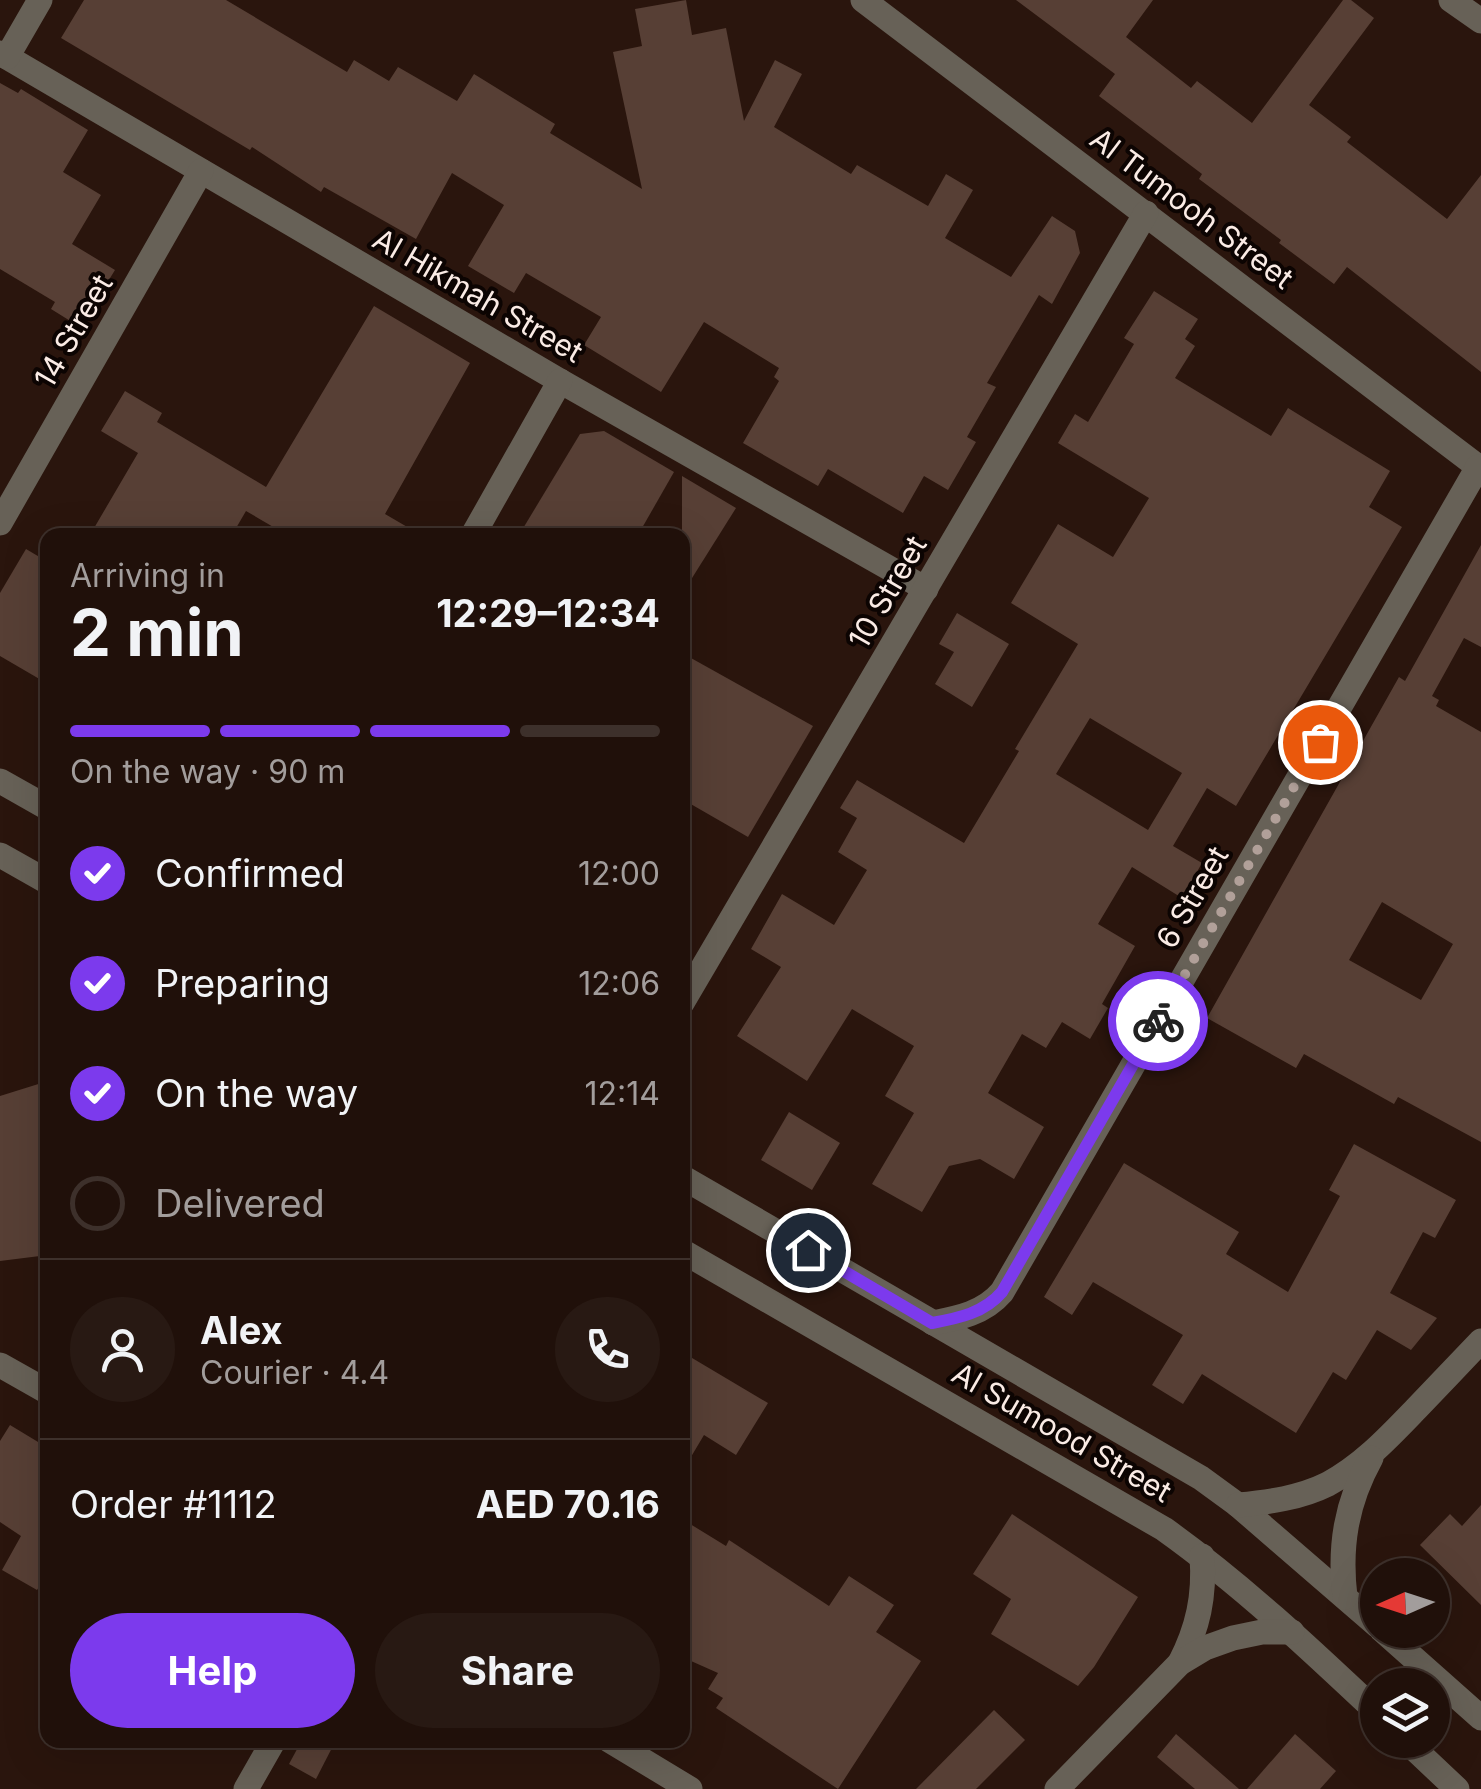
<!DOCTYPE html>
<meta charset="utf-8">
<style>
:root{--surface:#20100a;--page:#281913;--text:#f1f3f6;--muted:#a29d9c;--line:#3d302b;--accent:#7c3aed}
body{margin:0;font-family:Inter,sans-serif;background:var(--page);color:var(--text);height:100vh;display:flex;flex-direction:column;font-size:38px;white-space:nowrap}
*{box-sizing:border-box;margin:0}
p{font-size:32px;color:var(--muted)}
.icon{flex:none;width:55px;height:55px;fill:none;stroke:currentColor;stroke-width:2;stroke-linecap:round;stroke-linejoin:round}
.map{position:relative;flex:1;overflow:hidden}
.panel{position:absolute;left:40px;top:528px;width:650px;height:1220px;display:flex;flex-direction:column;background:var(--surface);border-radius:20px;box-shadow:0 10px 40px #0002,0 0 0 2px var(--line)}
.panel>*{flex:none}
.needle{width:65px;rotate:267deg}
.controls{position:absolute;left:1360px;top:1558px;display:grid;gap:20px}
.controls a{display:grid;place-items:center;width:90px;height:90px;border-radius:50%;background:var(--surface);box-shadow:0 10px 40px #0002,0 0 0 2px var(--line);font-size:50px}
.pin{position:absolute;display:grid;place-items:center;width:85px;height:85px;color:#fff;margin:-42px;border:5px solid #fff;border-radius:50%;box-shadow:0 2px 10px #0007}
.courier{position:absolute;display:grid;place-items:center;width:100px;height:100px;margin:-50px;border:8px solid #7c3aed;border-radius:50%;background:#fff;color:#222;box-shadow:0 2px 12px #0007}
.head em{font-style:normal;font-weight:700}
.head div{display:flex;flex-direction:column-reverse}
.head{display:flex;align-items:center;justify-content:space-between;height:170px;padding:0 30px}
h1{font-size:65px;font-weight:700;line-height:75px}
.bar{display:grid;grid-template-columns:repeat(4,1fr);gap:15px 10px;align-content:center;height:120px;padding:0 30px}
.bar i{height:12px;border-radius:8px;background:var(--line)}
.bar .selected{background:var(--accent)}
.bar p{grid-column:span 4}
.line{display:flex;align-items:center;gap:25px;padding:0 30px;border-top:2px solid var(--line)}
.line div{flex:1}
.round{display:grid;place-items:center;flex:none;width:105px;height:105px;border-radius:52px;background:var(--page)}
ol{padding:0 30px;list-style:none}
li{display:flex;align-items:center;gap:30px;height:110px}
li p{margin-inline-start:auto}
li .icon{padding:10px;border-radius:50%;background:var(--accent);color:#fff;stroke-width:4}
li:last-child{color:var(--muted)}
li i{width:55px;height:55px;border:5px solid var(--line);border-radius:50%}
.action{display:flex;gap:20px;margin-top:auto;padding:20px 30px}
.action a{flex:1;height:115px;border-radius:60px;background:var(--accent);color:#fff;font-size:40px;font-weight:700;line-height:115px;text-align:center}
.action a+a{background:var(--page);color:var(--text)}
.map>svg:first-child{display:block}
.building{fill:#573f35;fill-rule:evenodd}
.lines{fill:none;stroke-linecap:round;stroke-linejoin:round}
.minor{stroke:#676157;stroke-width:25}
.done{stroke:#b1a099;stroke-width:10;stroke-dasharray:0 18}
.route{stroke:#7c3aed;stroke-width:12}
.labels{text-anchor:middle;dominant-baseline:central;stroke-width:8;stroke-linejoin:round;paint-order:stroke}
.street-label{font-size:30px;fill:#faebe5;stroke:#0c0402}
</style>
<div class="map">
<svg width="1481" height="1789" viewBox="0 0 1481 1789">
<rect width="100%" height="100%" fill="#2a150d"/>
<g class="building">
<path d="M84 0H226L347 72 354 60 389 81 398 67 457 101 474 74 555 124 550 133 642 189 613 52 642 46 635 9 686 0 692 35 726 28 744 121 775 60 802 74 774 127 851 174 857 165 928 206 946 174 973 190 945 238 1011 277 1052 216 1075 231 1080 253 1052 304 1039 295 987 383 996 387 967 437 976 442 948 490 924 476 903 513 828 469 818 486 743 443 779 381 774 377 779 368 704 322 661 392 584 345 601 317 526 273 514 293 468 266 504 205 452 173 416 239 324 187 321 192 252 147 250 150 61 38Z"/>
<path d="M1016 0H1153L1126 37 1191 88 1197 81 1252 123 1343 0H1351L1374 18 1309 105 1351 137 1347 142 1447 219 1481 175V372L1347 267 1334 284 1279 243 1281 240 1199 179 1202 174 1099 96 1115 74Z"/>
<path d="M0 83 18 93 21 89 88 130 63 172 101 195 72 244 115 270 80 327 51 309 55 302 0 269Z"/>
<path d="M1154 291 1198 319 1185 339 1195 346 1175 378 1271 436 1288 408 1390 471 1369 507 1402 527 1236 806 1207 788 1173 846 1202 863 1182 898 1132 867 1098 924 1135 946 1102 1004 1108 1008 1090 1039 1062 1022 1046 1048 1022 1034 988 1093 1044 1127 1014 1179 980 1159 949 1166 922 1212 872 1184 914 1113 885 1096 914 1046 852 1009 807 1081 737 1036 781 967 751 949 782 894 834 925 867 870 838 852 857 818 840 808 857 780 964 843 1019 751 1015 749 1078 644 1011 603 1058 524 1113 557 1149 498 1058 443 1075 414 1088 422 1134 344 1124 338ZM1090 718 1182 773 1148 830 1056 774Z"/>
<path d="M374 306 470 363 385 514 421 535H287L246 511 232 535H90L138 453 101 431 125 391 162 413 157 422 266 487Z"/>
<path d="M604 431 674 472 638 535H519L580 434Z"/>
<path d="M682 476 736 508 682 594Z"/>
<path d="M1481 545V647L1464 638 1432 696 1439 700 1436 706 1481 732V1142L1398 1097 1394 1104 1304 1054 1296 1068 1207 1018 1399 677 1405 681ZM1382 902 1453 944 1421 1000 1349 960Z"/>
<path d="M26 549 48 562V684L0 656V593Z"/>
<path d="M957 613 1009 644 972 707 935 684 954 652 939 644Z"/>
<path d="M682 653 813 726 748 837 682 799Z"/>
<path d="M48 1081V1255L0 1261V1096Z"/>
<path d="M789 1112 840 1143 812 1190 761 1160Z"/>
<path d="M1354 1144 1456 1200 1435 1238 1423 1232 1390 1293 1437 1318 1411 1350 1377 1330 1346 1380 1333 1372 1296 1433 1202 1374 1183 1404 1152 1385 1183 1335 1093 1282 1072 1315 1044 1297 1124 1163 1239 1232 1226 1254 1288 1292 1340 1196 1329 1190Z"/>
<path d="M682 1352 768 1403 736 1455 704 1435 682 1472Z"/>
<path d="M10 1425 48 1448V1573L37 1590 2 1570 21 1536 0 1522V1441Z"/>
<path d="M1481 1505V1605L1420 1545 1450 1514 1462 1526Z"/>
<path d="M1012 1514 1138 1597 1094 1667 1078 1686 991 1634 1011 1599 973 1574Z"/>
<path d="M682 1519 726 1546 729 1540 829 1606 849 1576 894 1605 876 1632 921 1661 838 1789 716 1708 723 1698 708 1689 718 1673 682 1657Z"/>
<path d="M994 1710 1025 1740 976 1789H916Z"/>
<path d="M1176 1734 1239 1789H1195L1157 1757Z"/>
<path d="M1295 1734 1336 1771 1320 1789H1247Z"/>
<path d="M302 1740H336L316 1779 289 1764Z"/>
</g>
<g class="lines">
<g class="minor">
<path d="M863 0 1481 469"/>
<path d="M1451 0 1481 21"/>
<path d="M0 53 560 381 926 589"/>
<path d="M7 57 40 0"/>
<path d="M0 523 201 171"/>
<path d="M473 535 560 381"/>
<path d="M0 781 48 808"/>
<path d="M0 855 48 882"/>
<path d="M682 1003 1146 213"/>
<path d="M682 1177 1201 1478 1238 1505 1378 1626"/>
<path d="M682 1251 1164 1529C1241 1584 1309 1648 1378 1713"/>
<path d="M933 1323C959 1318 984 1313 1002 1292L1478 467"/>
<path d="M0 1365 48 1392"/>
<path d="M1238 1505C1269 1502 1300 1498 1328 1484 1363 1465 1389 1437 1416 1409 1438 1386 1459 1364 1481 1341"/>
<path d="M1345 1597C1339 1547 1346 1503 1371 1458"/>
<path d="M1382 1630 1481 1718"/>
<path d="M1180 1663C1198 1628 1205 1596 1202 1556"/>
<path d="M609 1740 690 1789"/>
<path d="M1405 1740 1457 1789"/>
<path d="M246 1789 274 1740"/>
<path d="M1057 1789 1180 1663 1205 1648 1233 1638 1262 1632H1292"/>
</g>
</g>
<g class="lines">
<path class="done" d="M1158 1021 1320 742"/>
<path class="route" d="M808 1250 932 1323C959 1318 984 1313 1002 1292L1158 1021"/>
</g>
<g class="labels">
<g class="street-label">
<text transform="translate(1192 208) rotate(37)">Al Tumooh Street</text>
<text transform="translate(478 295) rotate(30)">Al Hikmah Street</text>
<text transform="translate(73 331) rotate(-60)">14 Street</text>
<text transform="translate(887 592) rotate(-60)">10 Street</text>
<text transform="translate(1192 897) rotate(-60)">6 Street</text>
<text transform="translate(1062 1432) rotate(30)">Al Sumood Street</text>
</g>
</g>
</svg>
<div class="controls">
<a><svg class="needle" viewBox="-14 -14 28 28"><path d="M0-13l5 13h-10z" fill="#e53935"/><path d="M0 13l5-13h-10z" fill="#a29d9c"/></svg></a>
<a><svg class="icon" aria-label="layers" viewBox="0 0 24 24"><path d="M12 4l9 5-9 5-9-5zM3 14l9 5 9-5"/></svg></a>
</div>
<div class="pin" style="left:1320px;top:742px;background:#ea580c"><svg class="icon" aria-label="bag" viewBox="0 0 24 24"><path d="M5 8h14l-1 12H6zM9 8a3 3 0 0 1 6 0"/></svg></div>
<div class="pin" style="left:808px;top:1250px;background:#1f2937"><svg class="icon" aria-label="home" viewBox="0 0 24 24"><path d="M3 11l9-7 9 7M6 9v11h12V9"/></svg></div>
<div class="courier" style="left:1158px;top:1021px"><svg class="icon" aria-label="bike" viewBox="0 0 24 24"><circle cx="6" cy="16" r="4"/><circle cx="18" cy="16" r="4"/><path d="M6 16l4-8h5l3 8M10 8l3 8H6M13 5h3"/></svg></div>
<section class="panel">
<div class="head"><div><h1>2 min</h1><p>Arriving in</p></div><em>12:29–12:34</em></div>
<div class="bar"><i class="selected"></i><i class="selected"></i><i class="selected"></i><i></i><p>On the way · 90 m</p></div>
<ol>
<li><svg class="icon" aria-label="check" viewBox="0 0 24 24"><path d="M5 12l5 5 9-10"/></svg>Confirmed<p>12:00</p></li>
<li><svg class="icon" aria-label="check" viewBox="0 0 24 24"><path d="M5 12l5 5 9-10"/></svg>Preparing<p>12:06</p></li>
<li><svg class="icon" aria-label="check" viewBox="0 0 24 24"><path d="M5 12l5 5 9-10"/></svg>On the way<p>12:14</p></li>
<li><i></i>Delivered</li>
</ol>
<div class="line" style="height:180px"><a class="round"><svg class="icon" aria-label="person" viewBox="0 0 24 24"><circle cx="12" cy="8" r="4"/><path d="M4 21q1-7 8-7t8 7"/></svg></a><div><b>Alex</b><p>Courier · 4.4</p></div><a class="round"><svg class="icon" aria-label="phone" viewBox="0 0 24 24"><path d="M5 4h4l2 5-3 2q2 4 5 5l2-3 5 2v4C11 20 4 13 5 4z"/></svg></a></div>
<div class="line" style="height:130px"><div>Order #1112</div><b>AED 70.16</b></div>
<div class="action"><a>Help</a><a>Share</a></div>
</section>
</div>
